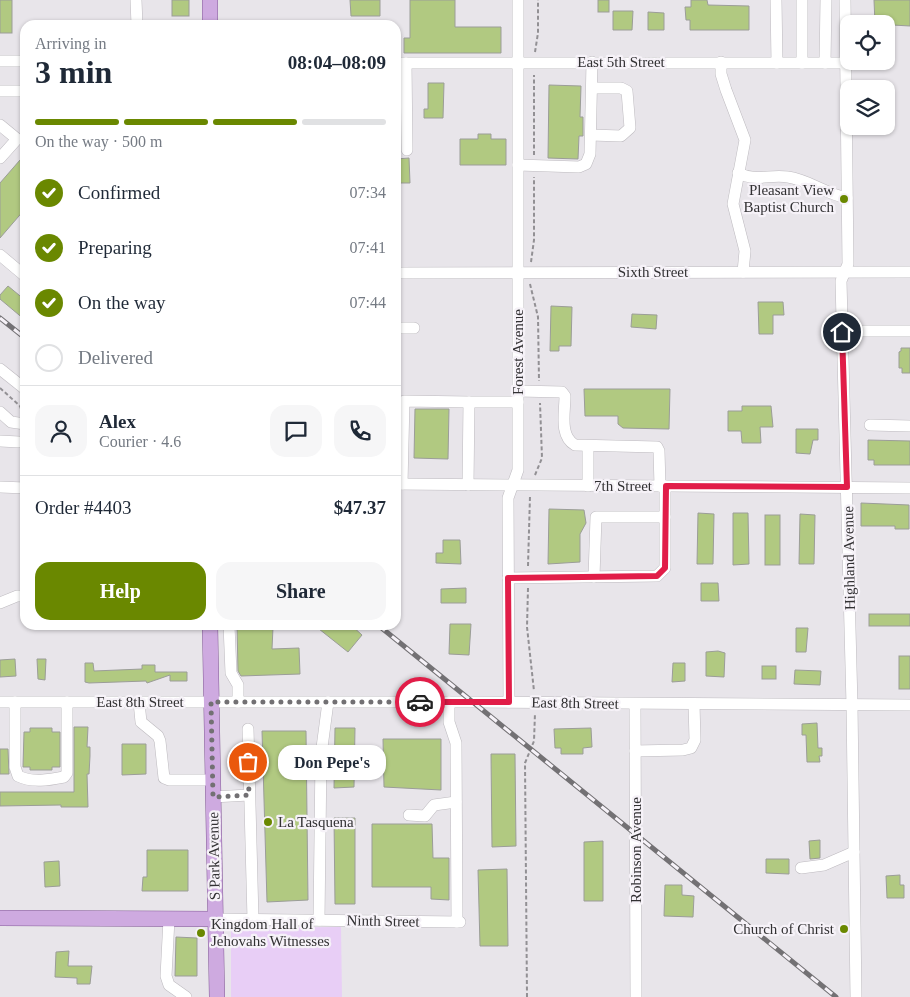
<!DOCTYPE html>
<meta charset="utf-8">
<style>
:root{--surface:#fff;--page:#f6f6f7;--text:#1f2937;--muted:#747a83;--line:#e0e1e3;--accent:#6a8800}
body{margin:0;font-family:"Times New Roman",serif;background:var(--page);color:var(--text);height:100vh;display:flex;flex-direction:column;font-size:19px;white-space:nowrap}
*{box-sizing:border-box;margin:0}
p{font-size:16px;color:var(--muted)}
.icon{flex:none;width:28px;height:28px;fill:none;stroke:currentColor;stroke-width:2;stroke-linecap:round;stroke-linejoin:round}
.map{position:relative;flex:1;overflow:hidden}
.side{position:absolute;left:20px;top:20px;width:381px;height:610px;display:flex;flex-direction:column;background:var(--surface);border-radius:15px;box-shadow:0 1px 4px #0004}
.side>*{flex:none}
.buttons{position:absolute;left:840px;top:15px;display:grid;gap:10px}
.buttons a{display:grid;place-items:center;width:55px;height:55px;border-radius:10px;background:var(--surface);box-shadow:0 1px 4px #0004;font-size:25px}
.pin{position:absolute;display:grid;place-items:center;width:42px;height:42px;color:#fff;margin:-21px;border:2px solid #fff;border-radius:50%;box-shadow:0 1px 5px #0007}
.courier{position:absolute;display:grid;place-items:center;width:50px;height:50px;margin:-25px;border:4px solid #e11d48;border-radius:50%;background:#fff;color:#222;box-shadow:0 1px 6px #0007}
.bubble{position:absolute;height:35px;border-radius:15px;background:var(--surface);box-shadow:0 1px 4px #0004;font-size:16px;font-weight:700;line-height:35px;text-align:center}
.head em{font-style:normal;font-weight:700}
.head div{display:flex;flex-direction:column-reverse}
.head{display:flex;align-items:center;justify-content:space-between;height:85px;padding:0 15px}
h1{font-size:32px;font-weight:700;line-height:38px}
.bar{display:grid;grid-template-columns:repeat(4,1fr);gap:8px 5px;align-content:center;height:60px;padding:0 15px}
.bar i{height:6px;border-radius:4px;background:var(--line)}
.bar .active{background:var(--accent)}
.bar p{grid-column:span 4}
.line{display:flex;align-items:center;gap:12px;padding:0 15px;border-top:1px solid var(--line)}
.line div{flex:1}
.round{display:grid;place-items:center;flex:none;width:52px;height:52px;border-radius:15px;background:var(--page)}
ol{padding:0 15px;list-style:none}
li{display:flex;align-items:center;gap:15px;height:55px}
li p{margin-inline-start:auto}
li .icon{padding:5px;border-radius:50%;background:var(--accent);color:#fff;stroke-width:4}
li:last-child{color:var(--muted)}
li i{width:28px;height:28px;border:2px solid var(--line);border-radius:50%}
.primary-button{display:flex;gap:10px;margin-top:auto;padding:10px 15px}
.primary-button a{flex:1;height:58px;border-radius:15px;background:var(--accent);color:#fff;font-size:20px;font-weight:700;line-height:58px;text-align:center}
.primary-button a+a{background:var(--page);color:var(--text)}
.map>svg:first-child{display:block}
.green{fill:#e8cef6}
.building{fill:#b1c981;stroke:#9b9d98}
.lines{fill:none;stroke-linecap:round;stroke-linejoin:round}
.minor-casing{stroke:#bdbabf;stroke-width:12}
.major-casing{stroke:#835b96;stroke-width:16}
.path{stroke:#929094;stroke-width:2;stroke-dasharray:4 2.5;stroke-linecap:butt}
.minor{stroke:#fff;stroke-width:11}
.major{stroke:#ceaae0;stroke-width:15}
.rail-casing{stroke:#737174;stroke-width:5}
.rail{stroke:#f6f2f8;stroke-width:3;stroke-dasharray:9;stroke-linecap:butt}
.done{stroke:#727073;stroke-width:5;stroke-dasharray:0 9}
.route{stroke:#e11d48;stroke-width:6}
.poi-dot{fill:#6a8800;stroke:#f6f2f8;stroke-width:2}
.labels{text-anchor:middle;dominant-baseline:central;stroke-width:4.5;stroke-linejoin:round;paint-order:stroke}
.street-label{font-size:15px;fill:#323133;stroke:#f6f2f8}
.poi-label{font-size:15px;fill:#323133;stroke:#f6f2f8;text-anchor:end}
</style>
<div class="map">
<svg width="910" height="997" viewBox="0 0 910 997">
<rect width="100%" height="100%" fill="#e8e5ea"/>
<path class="green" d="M341 927 342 997H231V928Z"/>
<g class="building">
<rect x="0" y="0" width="12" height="33"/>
<rect x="172" y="0" width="17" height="16"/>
<path d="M350 0H380V16H351Z"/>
<path d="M410 0H455V27H501V53H404V38H410Z"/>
<rect x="598" y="0" width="11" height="12"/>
<path d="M691 0H707L708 5 749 6V30H690V20H686L685 7H691Z"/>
<path d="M874 0H910V26L875 24Z"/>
<path d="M613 11H633L632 30H613Z"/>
<path d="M648 12 664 13V30H648Z"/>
<path d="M428 83H444L443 118H424V109H428Z"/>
<path d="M549 85 581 86 580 117H583V136H579L578 159 548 158Z"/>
<path d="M478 134H491V139H506V165H460V139H478Z"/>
<path d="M409 158 410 183H396V159Z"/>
<path d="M20 160 25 164V209L0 238V183Z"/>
<path d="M8 286 25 300V320L0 299V295Z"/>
<path d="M758 302H783L784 315H773V334H759Z"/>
<path d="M551 306 572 307 571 346H559V351H550Z"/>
<path d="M632 314 657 315 656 329 631 327Z"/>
<path d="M901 348H910V373H902V368H899V352L901 351Z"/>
<path d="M584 389H670L669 429 623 428 618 424V416H585Z"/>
<path d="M742 406H771L773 427H760L761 443H742L741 431H728V411H742Z"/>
<path d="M415 409H449L448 459 414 458Z"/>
<path d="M796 429H818V440H813L810 454 796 453Z"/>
<path d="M868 440 910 441V465H874V460H868Z"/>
<path d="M861 503 909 505V529H895V526H861Z"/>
<path d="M549 509 584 510 586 523 580 534V562L548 564Z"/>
<path d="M698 513 714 514 713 564H697Z"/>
<path d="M733 513H748L749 564 733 565Z"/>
<path d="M800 514 815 515 814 564H799Z"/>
<rect x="765" y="515" width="15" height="50"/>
<path d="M443 540H460L461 564 436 563V553H443Z"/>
<path d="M701 583H718L719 601H701Z"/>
<path d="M466 588V603H441V589Z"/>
<rect x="869" y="614" width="41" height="12"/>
<path d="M450 624H471L469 655 449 654Z"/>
<path d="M237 625 273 627 272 649 299 648 300 674 241 676 238 671Z"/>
<path d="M314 625H351L362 635 348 652Z"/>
<path d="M796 628H808L806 652H796Z"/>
<path d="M718 651 725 653 724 677 706 676V652Z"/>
<rect x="899" y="656" width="11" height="33"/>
<path d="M15 659 16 676 0 677V660Z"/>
<path d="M37 659H46L45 680 38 679Z"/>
<path d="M85 663H93L94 671 142 669V665H155V672H187V681H170V675L147 683 146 681 89 683 85 682Z"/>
<path d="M673 663H685V681L672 682Z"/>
<rect x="762" y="666" width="14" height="13"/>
<path d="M795 670 821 671 820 685 794 684Z"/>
<path d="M817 723 818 748H822V756H819L820 762H807L806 735H802V724Z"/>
<path d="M74 727H88L87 747H90V756L89 774H87L88 807H61V805L0 806V792H74Z"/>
<path d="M30 728H52V732H60V767H52V770H30V767H23L24 732H30Z"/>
<path d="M335 728H355L354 787 334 788Z"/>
<path d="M591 728 592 747 583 748V754H561V748H555L554 729Z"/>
<path d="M262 731H306L308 900 267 902Z"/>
<path d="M383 739H441V790L384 787Z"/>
<path d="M122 744H146V774L122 775Z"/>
<path d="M0 749H8L9 774H0Z"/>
<path d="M491 754H515L516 846 492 847Z"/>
<path d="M334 818H355V904H335Z"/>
<path d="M372 824H432L433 858H449V900L431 899V887H372Z"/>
<path d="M820 840V858L810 859 809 841Z"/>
<path d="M603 841V901H584V842Z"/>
<path d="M147 850H188V891H142L143 877H147Z"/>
<path d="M766 859H789V874L766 873Z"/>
<path d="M59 861 60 886 45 887 44 862Z"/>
<path d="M507 869 508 946H480L478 870Z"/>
<path d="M900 875V885H904V898H887L886 876Z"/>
<path d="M665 885H682V895L694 896 693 917 664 916Z"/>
<path d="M176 937 197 938V976H175Z"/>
<path d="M69 951 68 966H92L90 984H77V978L55 977 56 952Z"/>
</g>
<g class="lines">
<defs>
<g id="minor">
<path d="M136 0 137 25"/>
<path d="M776 0 777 63"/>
<path d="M802 0V63"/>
<path d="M845 0 848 264 841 281 852 705 856 997"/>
<path d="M0 61H25"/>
<path d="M721 62V74L726 90 745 140 733 204 745 251 743 272"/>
<path d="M396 63H846"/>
<path d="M406 63 407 150"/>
<path d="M825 63 826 0"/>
<path d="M0 91H25"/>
<path d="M0 125 17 139 0 158"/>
<path d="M591 135 621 136 630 128 627 91 621 88H592"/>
<path d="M518 165 579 167 586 164 590 154 592 62"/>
<path d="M738 173C756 182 770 174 788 177 809 180 826 194 847 198"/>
<path d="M0 255 25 276"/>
<path d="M396 273 910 272"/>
<path d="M396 328H414"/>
<path d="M843 331H910"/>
<path d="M0 369 25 389"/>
<path d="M518 391 562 392 565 396C565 412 559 436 575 445L657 447 659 451 660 486"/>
<path d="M0 412 11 422 25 424"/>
<path d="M870 425 910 426"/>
<path d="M0 441 19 442"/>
<path d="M396 484 910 488"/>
<path d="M402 484 404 401 469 402"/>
<path d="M468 485 469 402H518"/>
<path d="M588 486V447"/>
<path d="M0 487 25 488"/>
<path d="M594 577 596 517H665"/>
<path d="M508 578 657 576 665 568V486"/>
<path d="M0 603 17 596H25"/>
<path d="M229 625 231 673 238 685V702"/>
<path d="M0 702H472L910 705"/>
<path d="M15 702V767L18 776C32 783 49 780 64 777L67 773V702"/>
<path d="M139 702 141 722 158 736 160 741 164 778 169 780H213"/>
<path d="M449 702V722L456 743 457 922"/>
<path d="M509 702 508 498 518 470V0"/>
<path d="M635 704 636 997"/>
<path d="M248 729 253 919"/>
<path d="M635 751 683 750 691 748 695 740 694 704"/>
<path d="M213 797 249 795"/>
<path d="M409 815 425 816 434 805 456 802"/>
<path d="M801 868 824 865 854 852"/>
<path d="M169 919 166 976 169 985 186 997"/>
<path d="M216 919 460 922"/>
<path d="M319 920 321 755 328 702"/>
</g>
<g id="major">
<path d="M210 0V25"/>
<path d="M210 625 217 997"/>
<path d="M0 918 216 919"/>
</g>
</defs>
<use href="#minor" class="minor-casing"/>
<use href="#major" class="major-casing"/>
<g class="path">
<path d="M535 52 538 33V0"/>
<path d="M534 155V75"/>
<path d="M531 262 534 240V177"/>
<path d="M530 284 538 317 539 381"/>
<path d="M0 388 20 406 22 412"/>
<path d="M535 475 542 458 540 403"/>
<path d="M528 566 530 496"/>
<path d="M528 588 527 627 534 691"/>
<path d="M527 997 525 763 534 741 535 713"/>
</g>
<use href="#minor" class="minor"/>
<use href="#major" class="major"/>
<defs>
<g id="rail">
<path d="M0 318 25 338"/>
<path d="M378 625 836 997"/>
</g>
</defs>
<use href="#rail" class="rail-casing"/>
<use href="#rail" class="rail"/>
</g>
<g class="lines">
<path class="done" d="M248 762 249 795 213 797 211 702H420"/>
<path class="route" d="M420 702H509L508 578 657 576 665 568 666 486 847 487 842 332"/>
</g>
<g class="poi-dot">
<circle cx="844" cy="199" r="5"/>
<circle cx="268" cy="822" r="5"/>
<circle cx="844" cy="929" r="5"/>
<circle cx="201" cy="933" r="5"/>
</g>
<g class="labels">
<g class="street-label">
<text x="621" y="62">East 5th Street</text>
<text x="653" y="272">Sixth Street</text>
<text transform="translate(518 352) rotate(-90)">Forest Avenue</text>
<text x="623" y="486">7th Street</text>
<text transform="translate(849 558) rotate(-91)">Highland Avenue</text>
<text x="140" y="702">East 8th Street</text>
<text transform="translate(575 703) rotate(1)">East 8th Street</text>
<text transform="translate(636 850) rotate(-90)">Robinson Avenue</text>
<text transform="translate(214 856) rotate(-91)">S Park Avenue</text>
<text transform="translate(383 921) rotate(1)">Ninth Street</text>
</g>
<g class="poi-label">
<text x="834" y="190">Pleasant View<tspan x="834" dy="17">Baptist Church</tspan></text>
<text x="278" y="822" text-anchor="start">La Tasquena</text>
<text x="211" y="924" text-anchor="start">Kingdom Hall of<tspan x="211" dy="17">Jehovahs Witnesses</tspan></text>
<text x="834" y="929">Church of Christ</text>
</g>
</g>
</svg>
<div class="buttons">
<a><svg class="icon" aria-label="locate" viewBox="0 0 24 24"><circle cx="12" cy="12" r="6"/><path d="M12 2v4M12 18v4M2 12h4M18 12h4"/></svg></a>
<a><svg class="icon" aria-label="layers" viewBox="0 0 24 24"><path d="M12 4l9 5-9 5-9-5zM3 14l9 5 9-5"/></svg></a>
</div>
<div class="pin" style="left:248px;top:762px;background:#ea580c"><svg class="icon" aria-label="bag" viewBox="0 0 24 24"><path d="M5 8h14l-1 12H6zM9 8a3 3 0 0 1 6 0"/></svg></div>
<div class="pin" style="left:842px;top:332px;background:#1f2937"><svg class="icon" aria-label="home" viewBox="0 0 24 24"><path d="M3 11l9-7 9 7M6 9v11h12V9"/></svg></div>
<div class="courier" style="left:420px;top:702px"><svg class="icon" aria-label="car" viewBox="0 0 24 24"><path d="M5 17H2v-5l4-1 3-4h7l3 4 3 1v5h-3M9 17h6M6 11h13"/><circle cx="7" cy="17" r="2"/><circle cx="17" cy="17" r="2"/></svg></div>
<div class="bubble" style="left:278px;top:745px;width:108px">Don Pepe's</div>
<section class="side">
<div class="head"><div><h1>3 min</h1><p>Arriving in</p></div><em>08:04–08:09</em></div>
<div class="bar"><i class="active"></i><i class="active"></i><i class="active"></i><i></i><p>On the way · 500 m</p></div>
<ol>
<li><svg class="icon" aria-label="check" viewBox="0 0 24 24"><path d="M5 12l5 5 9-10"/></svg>Confirmed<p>07:34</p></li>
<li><svg class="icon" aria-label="check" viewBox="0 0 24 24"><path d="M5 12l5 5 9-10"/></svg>Preparing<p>07:41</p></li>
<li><svg class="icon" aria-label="check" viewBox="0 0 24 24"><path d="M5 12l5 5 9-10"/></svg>On the way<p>07:44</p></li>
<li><i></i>Delivered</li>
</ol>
<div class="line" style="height:90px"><a class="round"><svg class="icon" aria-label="person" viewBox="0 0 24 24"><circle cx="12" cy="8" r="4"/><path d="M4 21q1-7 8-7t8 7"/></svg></a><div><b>Alex</b><p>Courier · 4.6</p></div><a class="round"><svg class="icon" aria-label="chat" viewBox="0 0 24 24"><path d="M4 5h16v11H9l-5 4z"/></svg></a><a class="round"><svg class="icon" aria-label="phone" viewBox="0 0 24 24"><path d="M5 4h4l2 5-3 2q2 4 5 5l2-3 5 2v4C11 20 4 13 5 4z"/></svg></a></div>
<div class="line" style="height:65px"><div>Order #4403</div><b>$47.37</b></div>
<div class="primary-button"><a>Help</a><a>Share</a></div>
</section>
</div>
